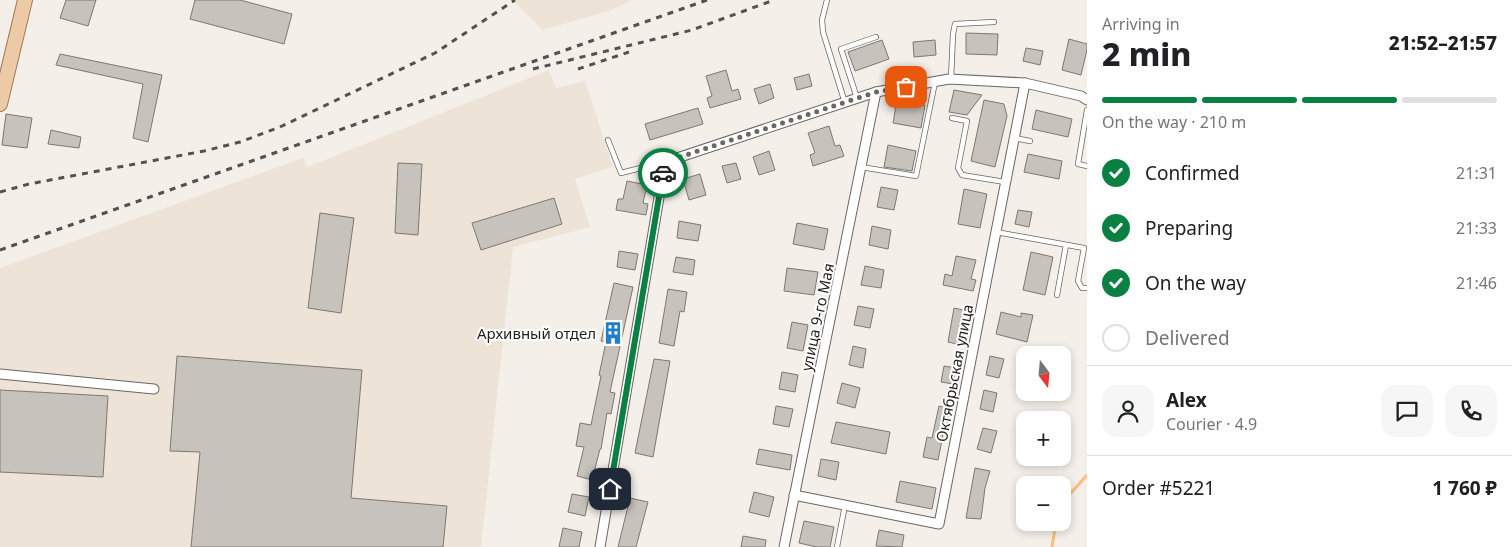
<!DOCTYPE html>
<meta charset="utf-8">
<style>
:root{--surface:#fff;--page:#f6f6f6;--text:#202124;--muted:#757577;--line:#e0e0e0;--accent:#0b8043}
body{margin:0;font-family:"Noto Sans",sans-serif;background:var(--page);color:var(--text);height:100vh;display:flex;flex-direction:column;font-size:19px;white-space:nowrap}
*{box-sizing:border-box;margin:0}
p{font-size:16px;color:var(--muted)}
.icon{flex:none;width:28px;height:28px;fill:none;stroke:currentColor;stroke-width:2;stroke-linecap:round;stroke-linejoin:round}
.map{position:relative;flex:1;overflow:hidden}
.details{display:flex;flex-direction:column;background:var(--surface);width:425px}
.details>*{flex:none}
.needle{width:32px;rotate:164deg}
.tools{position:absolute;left:1016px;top:346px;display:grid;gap:10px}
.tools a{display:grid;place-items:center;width:55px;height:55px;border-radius:10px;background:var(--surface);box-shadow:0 2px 8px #0003;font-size:25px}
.pin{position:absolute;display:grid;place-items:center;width:42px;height:42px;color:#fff;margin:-21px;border-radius:10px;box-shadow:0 2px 8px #0006}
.courier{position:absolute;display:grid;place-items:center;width:50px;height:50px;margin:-25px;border:4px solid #0b8043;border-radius:50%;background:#fff;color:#222;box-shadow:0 1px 6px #0007}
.head em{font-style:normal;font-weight:800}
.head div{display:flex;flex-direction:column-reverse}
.head{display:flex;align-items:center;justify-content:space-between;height:85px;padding:0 15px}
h1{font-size:32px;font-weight:800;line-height:38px}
.bar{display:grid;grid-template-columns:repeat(4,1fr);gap:8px 5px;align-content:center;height:60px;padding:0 15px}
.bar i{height:6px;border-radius:4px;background:var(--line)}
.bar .current{background:var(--accent)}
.bar p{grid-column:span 4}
.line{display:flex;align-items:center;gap:12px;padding:0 15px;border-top:1px solid var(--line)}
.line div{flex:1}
.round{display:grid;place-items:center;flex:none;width:52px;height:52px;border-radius:15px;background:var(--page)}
ol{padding:0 15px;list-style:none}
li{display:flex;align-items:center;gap:15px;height:55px}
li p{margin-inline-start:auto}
li .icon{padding:5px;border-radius:50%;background:var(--accent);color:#fff;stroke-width:4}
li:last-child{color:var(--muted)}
li i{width:28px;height:28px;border:2px solid var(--line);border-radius:50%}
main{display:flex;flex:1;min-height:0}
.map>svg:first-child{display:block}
.built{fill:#eee3d7}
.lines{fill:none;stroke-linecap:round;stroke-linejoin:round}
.stream{stroke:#f8bf7f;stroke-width:3}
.building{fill:#c8c2bd;stroke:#7d7873}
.lane-casing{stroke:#6a6661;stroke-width:6}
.street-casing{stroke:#6a6661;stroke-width:11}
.primary-casing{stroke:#9c774e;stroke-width:16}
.lane{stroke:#fff;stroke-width:4.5}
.street{stroke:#fff;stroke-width:9}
.primary{stroke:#eccaa5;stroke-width:14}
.rail{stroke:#54514e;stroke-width:3;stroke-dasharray:6 6;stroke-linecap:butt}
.done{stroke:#6b6864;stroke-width:5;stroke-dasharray:0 9}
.route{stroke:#0b8043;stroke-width:6}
.labels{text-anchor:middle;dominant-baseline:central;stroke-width:4;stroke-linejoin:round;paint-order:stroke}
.street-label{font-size:15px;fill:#211f1d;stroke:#fff}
.poi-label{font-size:15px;fill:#211f1d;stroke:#fff;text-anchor:end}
</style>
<main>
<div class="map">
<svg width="1087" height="547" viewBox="0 0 1087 547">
<rect width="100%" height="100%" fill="#f4efe9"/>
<g class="built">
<path d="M513 0H632L609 11 542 30Z"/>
<path d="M549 70 556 88 585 81 613 167 575 179 590 227 513 247 481 547H0V268L303 158 307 167Z"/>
</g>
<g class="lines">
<g class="stream">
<path d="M1062 503 1087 475"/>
<path d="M1052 547 1056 522"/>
</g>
</g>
<g class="building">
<path d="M66 0H96L88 26 60 18Z"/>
<path d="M195 0H240L292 14 284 44 190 19Z"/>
<path d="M966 33 998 34 997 55 966 54Z"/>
<path d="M1069 39 1087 44V50L1081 75 1062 70Z"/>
<path d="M882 40 889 59 855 71 848 52Z"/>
<path d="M935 40 936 55 914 57 913 42Z"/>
<path d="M1026 48 1043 51 1040 65 1023 61Z"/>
<path d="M60 54 162 75 148 142 133 138 143 84 56 65Z"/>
<path d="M726 70 732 91 738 89 741 99 710 108 707 98 712 96 706 76Z"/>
<path d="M809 74 812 86 797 90 794 78Z"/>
<path d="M770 84 774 98 759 104 754 89Z"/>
<path d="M954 90 982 95 967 115 949 112Z"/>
<path d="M897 100 925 105 921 128 893 123Z"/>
<path d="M984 100 1004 104 1007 116 995 167 971 161Z"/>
<path d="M698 108 703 124 650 140 645 124Z"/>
<path d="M1036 110 1072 119 1068 137 1032 129Z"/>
<path d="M6 114 32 118 27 148 2 145Z"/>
<path d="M829 126 835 146 840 145 844 156 813 166 810 155 815 153 808 133Z"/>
<path d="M51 130 81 137 79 148 48 144Z"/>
<path d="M888 145 916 151 912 171 884 167Z"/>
<path d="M769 151 775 170 759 175 753 157Z"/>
<path d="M1028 154 1062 161 1059 179 1024 172Z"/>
<path d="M398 163 422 164 418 235 395 233Z"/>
<path d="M736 163 741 179 727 183 722 166Z"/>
<path d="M700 174 706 195 689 200 683 179Z"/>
<path d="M627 181 647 185 643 203 648 204 646 215 616 210 618 199H623Z"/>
<path d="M881 187 898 190 894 210 877 207Z"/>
<path d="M964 189 987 194 980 228 958 224Z"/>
<path d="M554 198 562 224 481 250 472 223Z"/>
<path d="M1018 210 1032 212 1029 227 1015 224Z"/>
<path d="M320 213 354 218 341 313 308 308Z"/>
<path d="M679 221 701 225 698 241 677 238Z"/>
<path d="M797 223 828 229 824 250 793 244Z"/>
<path d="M872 226 891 230 888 249 869 245Z"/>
<path d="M619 251 638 254 635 270 617 267Z"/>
<path d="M1031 252 1053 257 1045 295 1023 290Z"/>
<path d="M956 256 976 260 971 279 976 280 973 291 943 285 945 274 952 276Z"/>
<path d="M676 257 695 260 693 275 673 272Z"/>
<path d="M865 266 884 270 881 288 861 285Z"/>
<path d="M787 268 818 272 814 295 784 291Z"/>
<path d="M614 283 633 287 610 392 615 393 611 414 607 413 601 449H600L592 480 577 476 584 447 576 446 580 423 591 425 601 376 599 375 606 342 601 341Z"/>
<path d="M668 289 687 292 684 312 680 311 674 346 659 343Z"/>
<path d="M858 306 874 309 870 328 854 325Z"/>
<path d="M954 308 972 312 966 346 948 342Z"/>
<path d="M1001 312 1021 317V313L1033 315 1027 342 996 334Z"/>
<path d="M792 322 808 325 803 351 787 348Z"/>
<path d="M853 346 866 349 863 368 849 365Z"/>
<path d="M177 356 362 370 351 498 447 506 443 547H191L200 452 170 451Z"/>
<path d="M990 356 1004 359 999 378 986 375Z"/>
<path d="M654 359 670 361 653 457 635 453Z"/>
<path d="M944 366 956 368 953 384 941 382Z"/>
<path d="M782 372 798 375 795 392 779 389Z"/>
<path d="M842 383 860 388 855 408 837 403Z"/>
<path d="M0 390 108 396 103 477 0 472Z"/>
<path d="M984 390 997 393 993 412 980 409Z"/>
<path d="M776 406 793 409 789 427 773 424Z"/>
<path d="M939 406 951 409 947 425H945L938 460 923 457 927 437 932 438Z"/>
<path d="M836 422 890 432 886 454 831 443Z"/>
<path d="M983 428 997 431 991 453 977 449Z"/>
<path d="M759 449 792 455 790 470 756 464Z"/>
<path d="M821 459 839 462 836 480 818 476Z"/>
<path d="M975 468 990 471 985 488 981 519 966 518Z"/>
<path d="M900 481 936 488 932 509 896 502Z"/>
<path d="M754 492 774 497 769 517 749 512Z"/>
<path d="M572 494 589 497 585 516 568 512Z"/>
<path d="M630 498 648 502 636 547H618Z"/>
<path d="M804 521 834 527 830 547H817L799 543Z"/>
<path d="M563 528 582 532 579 547H559Z"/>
<path d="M879 530 904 535 902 547 876 546Z"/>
<path d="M743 536 766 540 765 547H741Z"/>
</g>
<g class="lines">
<defs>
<g id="lane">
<path d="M827 0 822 20 823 32 845 103"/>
<path d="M951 79 953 34 955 24 994 22"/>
<path d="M857 98 841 49 876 37"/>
<path d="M1087 110 1078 164 1087 166"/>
<path d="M952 118 967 121 958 168 962 175 1005 182"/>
<path d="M1014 138 1030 141"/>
<path d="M608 140 621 173 664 162"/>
<path d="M861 167 916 176 935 82"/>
<path d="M996 232 1084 248 1078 281 1082 288H1087"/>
<path d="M1057 295 1066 245"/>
<path d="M837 547 845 505"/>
</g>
<g id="street">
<path d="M0 374 154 389"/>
<path d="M794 495 939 524 1025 83"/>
<path d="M600 547 665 162 876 92 949 79 1025 83 1081 96 1087 100"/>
<path d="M784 547 876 92"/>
</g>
<path id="primary" d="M0 104 25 0"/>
</defs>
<use href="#lane" class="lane-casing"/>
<use href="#street" class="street-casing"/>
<use href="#primary" class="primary-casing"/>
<use href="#lane" class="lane"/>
<use href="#street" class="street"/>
<use href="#primary" class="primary"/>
<g class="rail">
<path d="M533 69 692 30 774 0"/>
<path d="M578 69 629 52"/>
<path d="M0 192 29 184 204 151 240 142 280 127 435 53 515 0"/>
<path d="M0 250 707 0"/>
</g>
</g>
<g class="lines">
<path class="done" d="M663 173 665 162 876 92 906 87"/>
<path class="route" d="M610 489 663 173"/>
</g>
<defs>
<symbol id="building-bare" viewBox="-9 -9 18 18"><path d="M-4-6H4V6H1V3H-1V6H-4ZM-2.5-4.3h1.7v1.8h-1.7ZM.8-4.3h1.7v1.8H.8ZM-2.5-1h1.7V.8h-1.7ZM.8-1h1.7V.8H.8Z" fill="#207eca" stroke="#fff" stroke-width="2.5" paint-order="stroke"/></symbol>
</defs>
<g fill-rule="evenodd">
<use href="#building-bare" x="597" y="317" width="32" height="32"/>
</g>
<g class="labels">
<g class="street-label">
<text transform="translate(817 317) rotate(-78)">улица 9-го Мая</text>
<text transform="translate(954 373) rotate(-79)">Октябрьская улица</text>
</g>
<g class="poi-label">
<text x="596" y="333">Архивный отдел</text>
</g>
</g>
</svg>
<div class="tools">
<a><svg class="needle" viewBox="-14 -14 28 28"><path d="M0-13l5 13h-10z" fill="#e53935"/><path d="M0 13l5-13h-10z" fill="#757577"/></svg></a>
<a>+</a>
<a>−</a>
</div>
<div class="pin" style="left:906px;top:87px;background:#ea580c"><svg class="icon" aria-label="bag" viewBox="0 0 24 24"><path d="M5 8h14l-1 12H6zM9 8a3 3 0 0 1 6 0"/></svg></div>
<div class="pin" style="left:610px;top:489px;background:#1f2937"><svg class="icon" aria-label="home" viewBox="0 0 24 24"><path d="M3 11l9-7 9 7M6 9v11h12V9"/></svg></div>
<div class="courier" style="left:663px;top:173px"><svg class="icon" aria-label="car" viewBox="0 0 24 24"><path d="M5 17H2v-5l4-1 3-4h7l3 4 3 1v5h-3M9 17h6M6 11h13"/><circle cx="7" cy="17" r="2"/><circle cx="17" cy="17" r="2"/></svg></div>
</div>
<section class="details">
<div class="head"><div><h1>2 min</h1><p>Arriving in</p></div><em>21:52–21:57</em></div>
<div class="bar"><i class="current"></i><i class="current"></i><i class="current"></i><i></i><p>On the way · 210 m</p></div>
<ol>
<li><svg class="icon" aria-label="check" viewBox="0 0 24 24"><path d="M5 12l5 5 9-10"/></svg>Confirmed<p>21:31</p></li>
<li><svg class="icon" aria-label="check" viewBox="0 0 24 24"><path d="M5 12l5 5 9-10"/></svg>Preparing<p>21:33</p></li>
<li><svg class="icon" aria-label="check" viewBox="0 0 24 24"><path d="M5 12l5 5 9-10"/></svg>On the way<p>21:46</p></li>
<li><i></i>Delivered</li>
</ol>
<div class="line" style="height:90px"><a class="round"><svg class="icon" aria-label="person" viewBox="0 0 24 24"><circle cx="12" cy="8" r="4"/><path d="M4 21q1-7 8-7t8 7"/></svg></a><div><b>Alex</b><p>Courier · 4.9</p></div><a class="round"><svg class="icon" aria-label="chat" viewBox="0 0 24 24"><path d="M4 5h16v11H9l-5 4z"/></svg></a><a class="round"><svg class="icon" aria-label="phone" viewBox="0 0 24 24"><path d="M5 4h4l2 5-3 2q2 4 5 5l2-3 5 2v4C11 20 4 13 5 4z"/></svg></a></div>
<div class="line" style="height:65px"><div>Order #5221</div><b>1 760 ₽</b></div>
</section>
</main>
